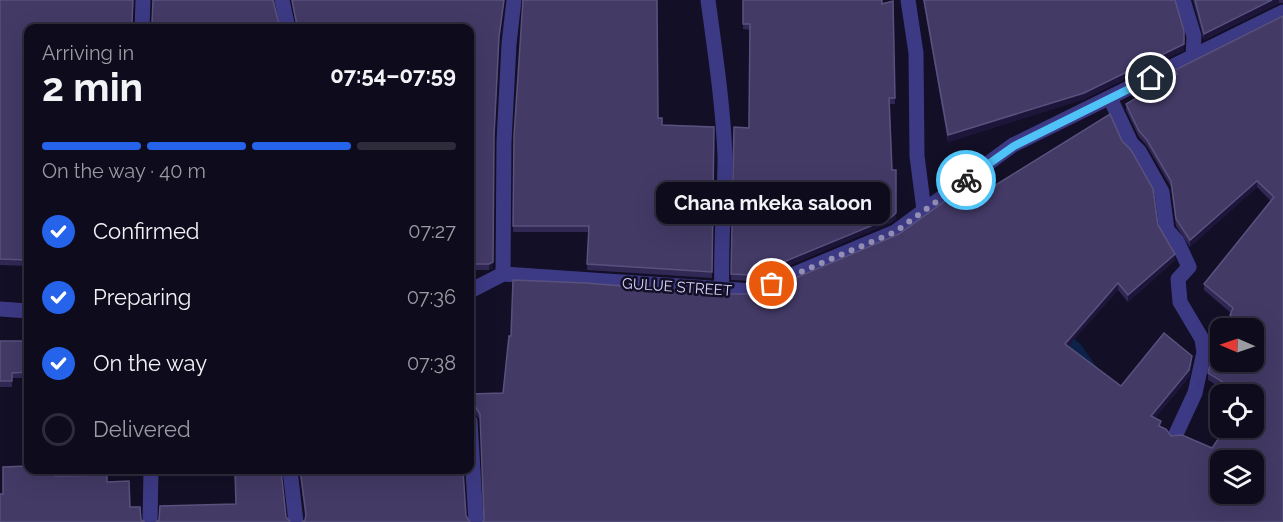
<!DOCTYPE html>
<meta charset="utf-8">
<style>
:root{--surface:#0e0b1c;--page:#171425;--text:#f1f3f6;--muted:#9b9ba3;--line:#2e2b3b;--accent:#2563eb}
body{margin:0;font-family:Raleway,sans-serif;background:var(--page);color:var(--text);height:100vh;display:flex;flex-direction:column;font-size:22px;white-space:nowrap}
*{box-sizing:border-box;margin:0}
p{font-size:20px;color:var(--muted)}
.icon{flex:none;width:33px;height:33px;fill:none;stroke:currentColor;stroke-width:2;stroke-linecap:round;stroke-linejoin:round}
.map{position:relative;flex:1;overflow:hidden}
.sheet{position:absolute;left:24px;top:24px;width:450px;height:450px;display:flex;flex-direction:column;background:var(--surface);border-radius:12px;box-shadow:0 6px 24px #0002,0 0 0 2px var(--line)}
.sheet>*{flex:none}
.needle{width:39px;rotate:272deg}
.controls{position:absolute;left:1210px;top:318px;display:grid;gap:12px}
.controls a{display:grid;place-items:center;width:54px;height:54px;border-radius:12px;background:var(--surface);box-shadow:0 6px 24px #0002,0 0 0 2px var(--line);font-size:30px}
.pin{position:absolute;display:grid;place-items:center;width:51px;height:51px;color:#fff;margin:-26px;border:3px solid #fff;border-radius:50%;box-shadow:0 2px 6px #0007}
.courier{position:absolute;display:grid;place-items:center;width:60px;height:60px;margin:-30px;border:4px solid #4fc3f7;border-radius:50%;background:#fff;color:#222;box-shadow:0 2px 8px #0007}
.bubble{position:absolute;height:42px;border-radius:12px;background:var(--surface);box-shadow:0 6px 24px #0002,0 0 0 2px var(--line);font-size:20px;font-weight:700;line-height:42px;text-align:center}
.summary em{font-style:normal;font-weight:700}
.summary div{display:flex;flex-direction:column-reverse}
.summary{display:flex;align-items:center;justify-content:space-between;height:102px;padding:0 18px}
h1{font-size:39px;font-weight:700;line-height:45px}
.bar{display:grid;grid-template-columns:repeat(4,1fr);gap:9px 6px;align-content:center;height:72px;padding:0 18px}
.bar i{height:8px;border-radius:4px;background:var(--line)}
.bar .on{background:var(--accent)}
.bar p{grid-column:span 4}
ol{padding:0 18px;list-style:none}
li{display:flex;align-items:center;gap:18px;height:66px}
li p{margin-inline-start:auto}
li .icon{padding:6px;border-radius:50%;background:var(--accent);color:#fff;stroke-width:4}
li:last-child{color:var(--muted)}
li i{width:33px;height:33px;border:3px solid var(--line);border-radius:50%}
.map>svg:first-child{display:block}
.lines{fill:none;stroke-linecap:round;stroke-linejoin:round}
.stream{stroke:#0c2248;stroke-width:10}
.minor{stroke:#3d3a85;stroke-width:15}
.wall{fill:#312854}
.shaded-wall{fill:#1d163a}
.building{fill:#433a66;stroke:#5a527e;stroke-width:1.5;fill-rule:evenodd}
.done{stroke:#948fb3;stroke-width:6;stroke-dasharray:0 10.8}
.route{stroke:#4fc3f7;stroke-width:8}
.labels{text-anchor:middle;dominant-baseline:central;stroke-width:5;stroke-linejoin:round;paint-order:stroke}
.street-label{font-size:15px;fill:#d9d4ff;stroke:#130f26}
</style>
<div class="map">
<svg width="1283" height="522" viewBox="0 0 1283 522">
<rect width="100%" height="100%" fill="#130f26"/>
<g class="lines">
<path class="stream" d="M1062 334 1078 349 1094 372"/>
<g class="minor">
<path d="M282 0 288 28"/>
<path d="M708 0C715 52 723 104 725 156 725 201 720 246 722 291"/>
<path d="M908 0 916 53 917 156 924 210"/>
<path d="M1183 0 1194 36 1193 58"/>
<path d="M142 28 143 0"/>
<path d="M1110 98 1131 143 1139 151 1162 192 1167 230 1177 241 1189 267 1178 279 1180 302 1202 339 1204 352 1195 393 1176 434"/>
<path d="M503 274 504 142 509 44 514 0"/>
<path d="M470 291 503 274 754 291 895 232 1013 145 1283 12"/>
<path d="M0 309 28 311"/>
<path d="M470 421 476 522"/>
<path d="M290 470 296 522"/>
<path d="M150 522 151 470"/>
</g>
</g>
<g class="wall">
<path d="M0 0 28 28V266L0 265Z"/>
<path d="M291 0H504L499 43 494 142 493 268 489 270H470V28L296 26Z"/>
<path d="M743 0 882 4 893 1 895 104H890L892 170 896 219 890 223 752 281 731 280 734 127 749 128 750 30 743 29Z"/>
<path d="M923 0H1175L1184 50 1084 99 948 142Z"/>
<path d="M1193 0H1283V3H1279L1204 40Z"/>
<path d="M1283 16V522L484 521 480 420 475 413 470 412V394L503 393 511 336 722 294H758L899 234 960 207 1158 225 1175 260 1128 302 1118 290 1068 346 1121 386 1192 363 1189 377 1155 418 1161 427 1171 436 1212 448 1254 394H1232L1208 380V373L1230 320V315L1231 313 1204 290V284L1271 201 1257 187 1190 247 1176 226 1171 187 1147 146 1139 137 1126 110V104L1175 75V70Z"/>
<path d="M658 118 662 125 714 127 712 278 587 270 589 232H513L514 136Z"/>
<path d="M0 341H28V378H12V387H0Z"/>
<path d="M300 470H464L305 520V517Z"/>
</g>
<g class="shaded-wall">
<path d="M504 0 499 43 494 142 493 268 489 270 494 136 499 37Z"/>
<path d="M1272 0H1279V3L1204 40V34Z"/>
<path d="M1184 31V50L1084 99 948 142V135Z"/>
<path d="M1257 181V187L1190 247V240Z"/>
<path d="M896 213V219L890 223 752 281V275Z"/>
<path d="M1175 254V260L1128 302V295Z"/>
<path d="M1118 283V290L1065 350V344Z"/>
<path d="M1192 356V363L1189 377 1151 423V416Z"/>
</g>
<g class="building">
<path d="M0 0H133L132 22 136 28H28V260L0 259Z"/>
<path d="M153 0H273L280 28H282H148H150L152 23Z"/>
<path d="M292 0H504L499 37 494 136 493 262 489 264H470V28H294L297 25Z"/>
<path d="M523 0H657L658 118H662V125L714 127 712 272 587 264 589 226H513L514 136Z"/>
<path d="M743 0H882V4L893 1 895 98H889L892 170H896V213L890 218 752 275 731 274 734 127 749 128V121L750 24H743Z"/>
<path d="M924 0H1175L1184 31V44L1084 93 948 135Z"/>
<path d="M1195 0H1272L1204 34Z"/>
<path d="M1283 16V522H483L484 520 480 414 475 406 470 405V394L503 393 509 336H511L513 280 586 283 722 294H758L899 234 952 196 960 207 1110 114 1122 141 1131 150 1153 189 1158 225 1175 254 1128 295 1118 283 1065 344 1121 386 1164 333 1192 356 1189 370 1151 416 1161 421 1159 426 1166 429 1171 436 1182 435 1212 448 1226 428H1254V394H1242L1208 373 1214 347 1221 335V362H1254V328H1225L1232 316 1230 315 1233 308 1204 284 1274 197 1257 181 1190 240 1176 219 1171 181 1147 140 1139 131 1126 104 1177 74 1175 70ZM1221 460H1254V494H1221Z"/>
<path d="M0 341H28V372L12 373V381H0Z"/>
<path d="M28 466V470H55V476L107 475V482L129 481 130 507H140L141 520 145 522H0V494H3V467Z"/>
<path d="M235 470H281L286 517 290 522H156L159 520 160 506 236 504Z"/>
<path d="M300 470H463L466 516 470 522H302L305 520 306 514Z"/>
</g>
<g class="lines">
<path class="done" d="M772 284 895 232 966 180"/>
<path class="route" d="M966 180 1014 146 1151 78"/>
</g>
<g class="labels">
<g class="street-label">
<text transform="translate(677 287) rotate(4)">GULUE STREET</text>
</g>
</g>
</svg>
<div class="controls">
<a><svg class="needle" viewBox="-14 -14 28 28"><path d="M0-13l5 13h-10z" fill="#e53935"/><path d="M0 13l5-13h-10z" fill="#9b9ba3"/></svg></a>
<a><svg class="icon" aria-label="locate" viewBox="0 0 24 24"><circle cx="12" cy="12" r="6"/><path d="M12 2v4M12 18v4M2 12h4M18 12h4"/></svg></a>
<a><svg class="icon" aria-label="layers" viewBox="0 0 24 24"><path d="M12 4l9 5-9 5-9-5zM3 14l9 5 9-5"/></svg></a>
</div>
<div class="pin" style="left:772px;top:284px;background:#ea580c"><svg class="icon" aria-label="bag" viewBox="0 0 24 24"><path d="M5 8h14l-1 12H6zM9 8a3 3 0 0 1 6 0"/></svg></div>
<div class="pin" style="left:1151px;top:78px;background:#1f2937"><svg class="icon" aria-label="home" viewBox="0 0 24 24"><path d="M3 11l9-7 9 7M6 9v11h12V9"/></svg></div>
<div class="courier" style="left:966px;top:180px"><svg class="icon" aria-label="bike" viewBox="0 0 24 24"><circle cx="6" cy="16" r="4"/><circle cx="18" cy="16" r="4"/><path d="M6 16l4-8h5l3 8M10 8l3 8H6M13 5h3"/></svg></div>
<div class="bubble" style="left:656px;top:182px;width:234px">Chana mkeka saloon</div>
<section class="sheet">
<div class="summary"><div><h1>2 min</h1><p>Arriving in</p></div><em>07:54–07:59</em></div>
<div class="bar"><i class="on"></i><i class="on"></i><i class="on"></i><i></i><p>On the way · 40 m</p></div>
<ol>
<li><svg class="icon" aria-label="check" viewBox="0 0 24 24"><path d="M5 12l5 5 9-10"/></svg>Confirmed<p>07:27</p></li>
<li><svg class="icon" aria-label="check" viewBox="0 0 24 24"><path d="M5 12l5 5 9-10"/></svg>Preparing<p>07:36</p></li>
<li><svg class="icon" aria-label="check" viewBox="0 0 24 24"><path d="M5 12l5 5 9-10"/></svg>On the way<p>07:38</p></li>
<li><i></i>Delivered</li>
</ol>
</section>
</div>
